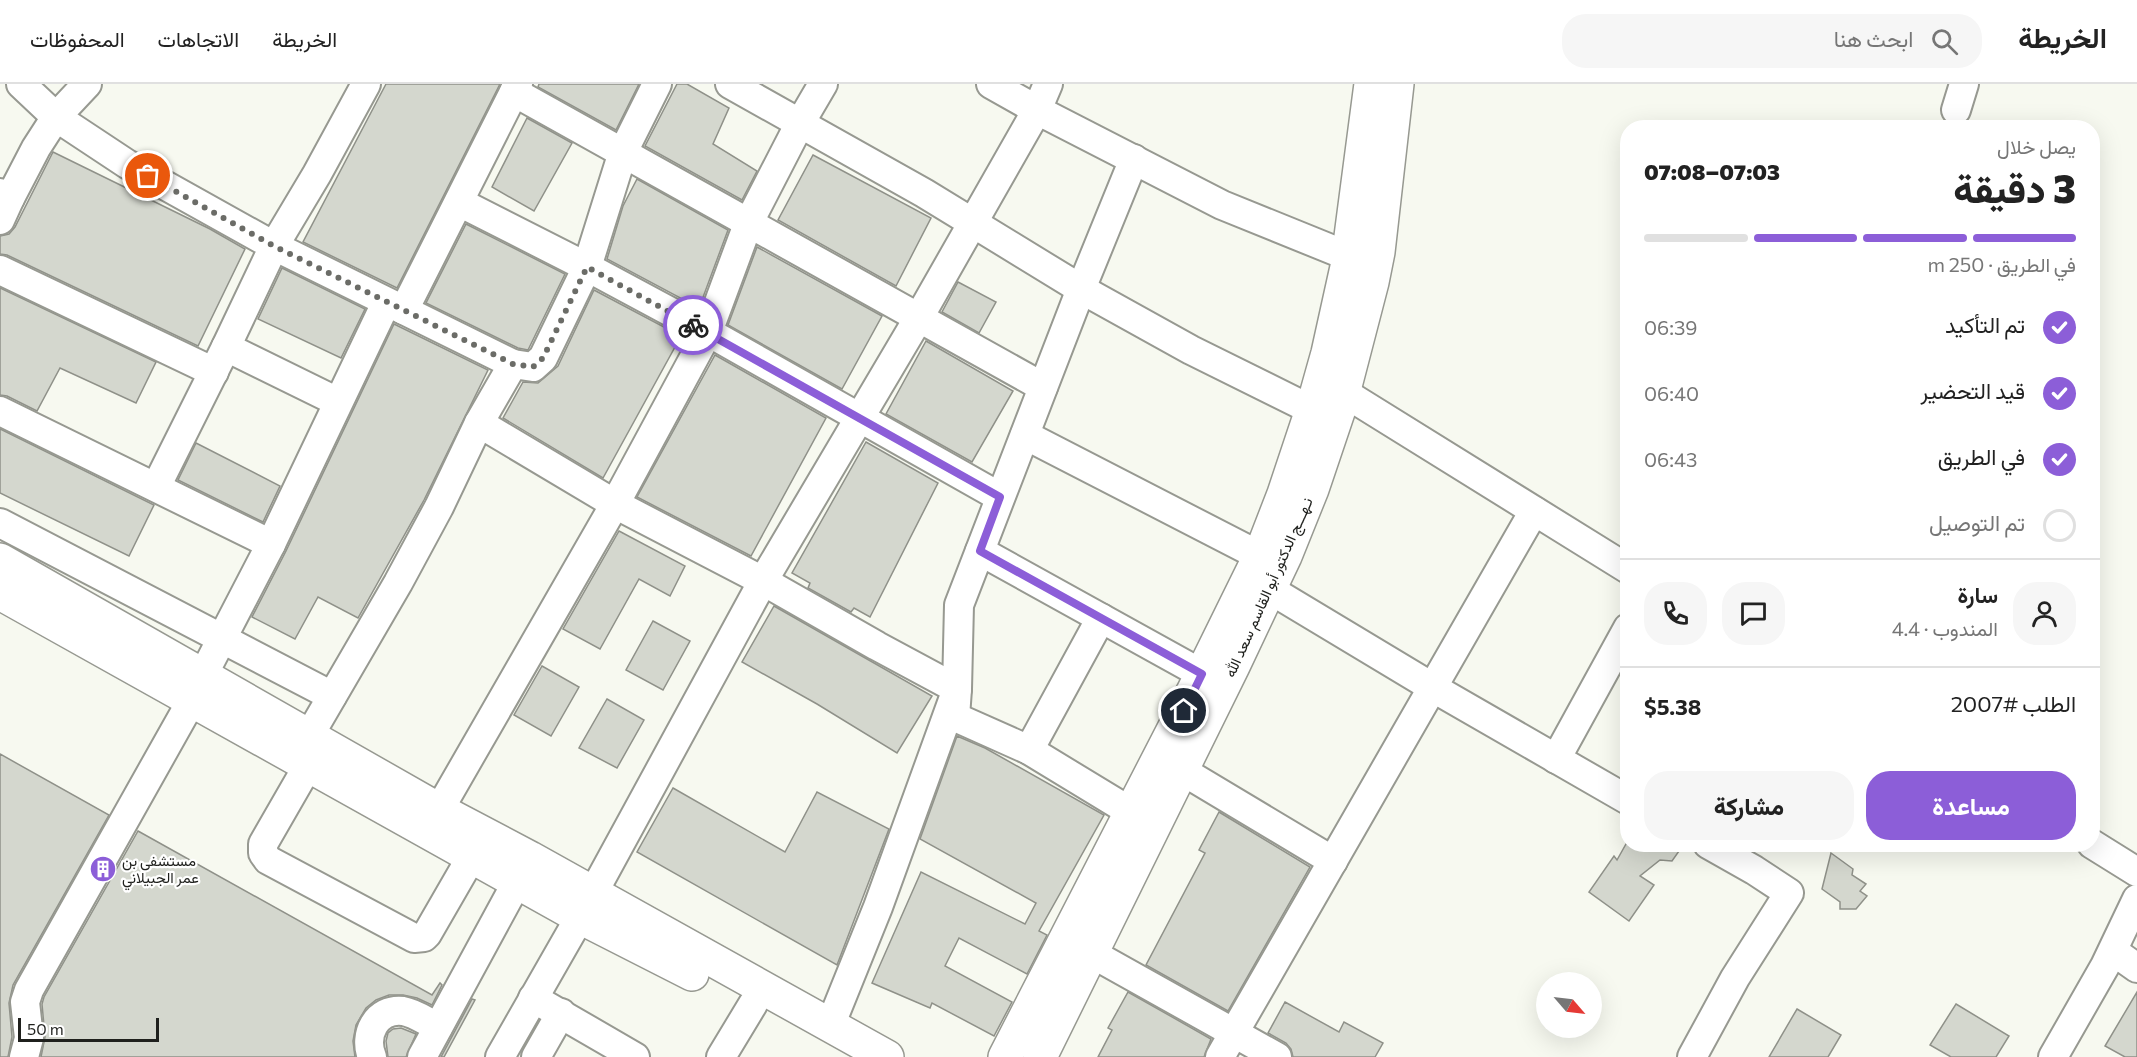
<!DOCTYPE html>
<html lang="ar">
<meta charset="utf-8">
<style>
:root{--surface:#fff;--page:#f6f6f6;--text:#222;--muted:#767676;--line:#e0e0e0;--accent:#8c5ed8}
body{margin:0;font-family:Commissioner,Vazirmatn,sans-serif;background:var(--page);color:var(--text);direction:rtl;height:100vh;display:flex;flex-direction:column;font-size:22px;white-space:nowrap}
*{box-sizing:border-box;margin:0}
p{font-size:20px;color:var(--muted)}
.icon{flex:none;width:33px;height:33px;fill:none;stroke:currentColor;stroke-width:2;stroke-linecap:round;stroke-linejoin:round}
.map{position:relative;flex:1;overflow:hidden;direction:ltr}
.panel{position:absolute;left:1620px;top:36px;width:480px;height:732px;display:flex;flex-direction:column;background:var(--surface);border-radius:24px;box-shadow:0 6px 24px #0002;direction:rtl}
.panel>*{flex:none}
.needle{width:39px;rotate:118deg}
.tools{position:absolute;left:1536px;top:888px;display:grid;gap:12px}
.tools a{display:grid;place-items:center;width:66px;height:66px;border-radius:50%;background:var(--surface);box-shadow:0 6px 24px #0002;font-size:30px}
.scale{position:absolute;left:18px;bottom:15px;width:141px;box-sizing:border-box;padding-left:6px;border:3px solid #1f201d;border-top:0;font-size:16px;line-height:21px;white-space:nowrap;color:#1f201d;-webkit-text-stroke:4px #fff;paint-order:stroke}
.pin{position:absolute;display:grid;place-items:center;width:51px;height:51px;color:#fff;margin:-26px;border:3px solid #fff;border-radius:50%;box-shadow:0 2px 6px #0007}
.courier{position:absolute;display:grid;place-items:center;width:60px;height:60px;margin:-30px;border:4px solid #8c5ed8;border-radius:50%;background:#fff;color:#222;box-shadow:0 2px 8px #0007}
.head em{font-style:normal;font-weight:800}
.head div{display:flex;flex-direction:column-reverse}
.head{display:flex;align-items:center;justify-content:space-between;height:102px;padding:0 24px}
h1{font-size:39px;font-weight:800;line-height:45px}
.bar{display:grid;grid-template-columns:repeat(4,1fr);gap:9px 6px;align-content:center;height:72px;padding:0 24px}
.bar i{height:8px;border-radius:4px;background:var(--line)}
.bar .active{background:var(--accent)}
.bar p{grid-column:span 4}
.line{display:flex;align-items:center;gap:15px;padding:0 24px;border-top:2px solid var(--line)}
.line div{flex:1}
.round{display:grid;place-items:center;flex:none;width:63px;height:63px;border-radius:24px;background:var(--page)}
ol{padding:0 24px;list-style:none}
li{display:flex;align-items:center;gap:18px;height:66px}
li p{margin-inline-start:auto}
li .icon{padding:6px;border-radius:50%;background:var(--accent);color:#fff;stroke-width:4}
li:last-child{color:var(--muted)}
li i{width:33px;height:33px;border:3px solid var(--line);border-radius:50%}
.primary-button{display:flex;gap:12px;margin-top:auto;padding:12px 24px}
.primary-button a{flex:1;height:69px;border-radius:24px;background:var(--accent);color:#fff;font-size:24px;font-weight:800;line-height:69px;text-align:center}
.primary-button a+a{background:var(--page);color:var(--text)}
header{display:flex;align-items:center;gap:36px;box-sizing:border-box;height:84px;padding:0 30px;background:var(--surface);border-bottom:2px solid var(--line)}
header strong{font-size:28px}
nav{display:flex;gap:33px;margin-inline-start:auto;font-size:21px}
.search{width:420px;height:54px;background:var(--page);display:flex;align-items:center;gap:15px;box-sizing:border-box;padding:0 21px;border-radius:24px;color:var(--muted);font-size:22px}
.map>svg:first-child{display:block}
.building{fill:#d4d7ce;stroke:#8f9189;stroke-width:1.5}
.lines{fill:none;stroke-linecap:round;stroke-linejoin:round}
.minor-casing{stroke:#979991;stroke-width:32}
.major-casing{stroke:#979991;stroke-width:36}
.minor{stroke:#fff;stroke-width:28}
.major{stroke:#fff;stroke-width:33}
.done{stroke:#6b6c67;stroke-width:6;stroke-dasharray:0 10.8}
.route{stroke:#8c5ed8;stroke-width:8}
.labels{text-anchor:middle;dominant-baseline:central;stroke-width:4.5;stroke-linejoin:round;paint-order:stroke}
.street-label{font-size:15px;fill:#1f201d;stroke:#fff}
.poi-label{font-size:15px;fill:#1f201d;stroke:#fff;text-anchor:start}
</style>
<header>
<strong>الخريطة</strong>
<div class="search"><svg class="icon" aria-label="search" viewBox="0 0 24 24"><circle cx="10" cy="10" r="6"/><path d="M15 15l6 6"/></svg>ابحث هنا</div>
<nav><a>الخريطة</a><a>الاتجاهات</a><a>المحفوظات</a></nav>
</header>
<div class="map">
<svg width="2137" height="973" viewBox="0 0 2137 973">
<rect width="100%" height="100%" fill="#f7f9f0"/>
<g class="building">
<path d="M386 0H500L397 204 303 158Z"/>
<path d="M539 0H639L616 46 538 3Z"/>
<path d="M677 0H687L729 24 713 60 757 87 742 116 645 62Z"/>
<path d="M527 34 572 59 534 127 492 103Z"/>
<path d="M53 68 210 145 245 165 198 262 7 171 0 170V152L9 150 15 143Z"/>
<path d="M813 71 931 134 896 202 778 136Z"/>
<path d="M637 95 728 146 699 224 607 175 623 122Z"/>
<path d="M466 140 565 190 528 266 518 264 426 219Z"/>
<path d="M757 163 882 232 842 305 728 241Z"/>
<path d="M282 184 365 225 341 274 258 235Z"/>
<path d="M958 198 996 218 979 249 942 228Z"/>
<path d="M0 204 156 278 136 319 60 284 37 327 7 312 0 311Z"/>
<path d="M594 206 681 252 603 394 503 334 523 298 538 299 558 282Z"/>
<path d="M394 240 488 286 424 416 358 534 318 513 295 555 252 533 286 467Z"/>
<path d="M926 257 1013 307 972 378 886 330Z"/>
<path d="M715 271 826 334 751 472 637 413Z"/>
<path d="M0 345 154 421 129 472 0 409Z"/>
<path d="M866 358 938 399 870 533 854 524 851 528 808 504 810 499 792 489Z"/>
<path d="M196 359 280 402 263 438 178 396Z"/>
<path d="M619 447 685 482 670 512 639 495 600 565 563 545Z"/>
<path d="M774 522 932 612 897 669 817 620 742 578Z"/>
<path d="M653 537 690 557 663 606 626 586Z"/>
<path d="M542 582 579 603 551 652 514 631Z"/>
<path d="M607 615 644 636 617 684 579 664Z"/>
<path d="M957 652 985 664 1104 731 1039 847 1047 851 1027 890 959 854 945 882 1012 918 994 952 932 919 930 924 872 899 921 788 1025 840 1036 819 920 755Z"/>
<path d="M0 670 109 731 13 901 9 919 12 953 8 973H0Z"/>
<path d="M673 704 785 768 817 708 889 745 837 881 637 768Z"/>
<path d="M1219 728 1310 783 1228 927 1146 881 1205 769 1199 766Z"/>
<path d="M138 747 432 911 440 899 442 901 432 921 417 914 403 911H389L376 916 366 924 356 941 353 957 355 973H41L45 953 42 920 44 913Z"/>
<path d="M1626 760H1684L1672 777 1660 776 1640 792 1654 801 1629 837 1589 808 1614 772 1617 776Z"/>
<path d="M1831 769 1853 785 1852 791 1866 800 1860 807 1867 812 1856 825H1840V818L1822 805Z"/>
<path d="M1128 908 1211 955 1204 973H1098L1112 946 1108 944Z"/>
<path d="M2137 908V973H2125L2105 962Z"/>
<path d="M472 915 475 916 444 973H441Z"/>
<path d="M1285 918 1339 948 1344 938 1383 959 1375 973H1293L1291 965 1286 959 1268 949Z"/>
<path d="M1956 920 2009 952 1996 973H1951L1930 961Z"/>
<path d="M1797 925 1841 951 1828 973H1769Z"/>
<path d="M401 944 416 950 406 973H388L386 957 388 949 393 945Z"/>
</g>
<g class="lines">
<defs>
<g id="minor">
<path d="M21 0 56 33 127 80 274 162 513 280 479 339 439 423 398 499 309 652"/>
<path d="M730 0 924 109 1081 205 1191 266 1312 326"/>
<path d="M991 0 1037 26 1048 0"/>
<path d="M514 8 1043 303"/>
<path d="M1956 26 1964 0"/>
<path d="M0 109 10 114 36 64 56 33 87 0"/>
<path d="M459 118 587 183 708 248 1000 413"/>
<path d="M0 136 10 114"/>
<path d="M0 186 214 288"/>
<path d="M404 226 518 0"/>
<path d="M226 263 338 318"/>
<path d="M513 280 533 283 543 274 587 183 623 68 657 0"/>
<path d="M1343 308 1628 485"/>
<path d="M0 327 271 460"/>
<path d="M479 339 615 420 763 497 877 562 957 605 955 633 1029 666 1131 728"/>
<path d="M1025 351 1260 472"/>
<path d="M156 403 226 263 274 162 317 90 366 0"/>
<path d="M0 439 332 612"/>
<path d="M980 467 1202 590"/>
<path d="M1269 505 1442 609 1628 716"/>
<path d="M202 593 271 460 386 219"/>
<path d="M1029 666 1101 534"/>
<path d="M1556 675 1628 544"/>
<path d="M309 680 263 760V769L268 776 414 854 424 853 427 850 472 772"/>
<path d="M1181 686 1333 777"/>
<path d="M439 726 615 420 708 248 748 140 799 41 823 0"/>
<path d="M2092 760 2137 788"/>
<path d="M2113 867 2137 884"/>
<path d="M1091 869 1277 973"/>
<path d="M533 914 635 973"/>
<path d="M830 942 878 823 957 605 959 521 1081 205 1134 75"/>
<path d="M24 973 29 954 25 918 29 906 192 616"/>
<path d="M372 973C363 951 376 924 403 927 415 929 427 938 438 943"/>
<path d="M422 973 517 798"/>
<path d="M500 973 580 833 763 497 918 235 1037 26 1222 121 1348 172"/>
<path d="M536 973 561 929"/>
<path d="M721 973 753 920"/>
<path d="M1220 973 1534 427"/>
<path d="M1692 973 1735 894 1789 809 1754 786 1708 760"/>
<path d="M2053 973 2105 882 2137 815"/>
</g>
<g id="major">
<path d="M0 476 439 726 530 774 887 973"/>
<path d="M0 509 580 833 692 890"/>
<path d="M1005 973 1194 606 1260 472 1284 410 1312 326 1328 269 1347 183 1371 0"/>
<path d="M1040 973 1233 582 1285 472 1312 405 1339 325 1372 198 1378 168 1397 0"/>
</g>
</defs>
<use href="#minor" class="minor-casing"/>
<use href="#major" class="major-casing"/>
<use href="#minor" class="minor"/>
<use href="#major" class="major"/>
</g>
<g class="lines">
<path class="done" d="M148 92 274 162 513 280 533 283 543 274 587 183 693 241"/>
<path class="route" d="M693 241 1000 413 980 467 1202 590 1184 627"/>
</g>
<defs>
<symbol id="building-disc" viewBox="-11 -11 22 22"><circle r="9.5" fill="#8c5ed8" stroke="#fff"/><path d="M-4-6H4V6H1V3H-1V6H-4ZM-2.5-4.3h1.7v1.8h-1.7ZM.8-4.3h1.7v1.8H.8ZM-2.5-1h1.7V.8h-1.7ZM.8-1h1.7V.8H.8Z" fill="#fff"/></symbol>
</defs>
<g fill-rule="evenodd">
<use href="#building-disc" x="88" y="770" width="30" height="30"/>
</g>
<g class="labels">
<g class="street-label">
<text transform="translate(1268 503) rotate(-66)">نـهـــج الدكتور أبو القاسم سعد الله</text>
</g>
<g class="poi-label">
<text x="122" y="776">مستشفى بن<tspan x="122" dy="17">عمر الجبيلاني</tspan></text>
</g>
</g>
</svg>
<div class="tools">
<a><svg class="needle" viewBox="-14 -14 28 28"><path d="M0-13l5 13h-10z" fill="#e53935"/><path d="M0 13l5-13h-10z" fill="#767676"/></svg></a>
</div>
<div class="scale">50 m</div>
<div class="pin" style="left:148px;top:92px;background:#ea580c"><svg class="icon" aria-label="bag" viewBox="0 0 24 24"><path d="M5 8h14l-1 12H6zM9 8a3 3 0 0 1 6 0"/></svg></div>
<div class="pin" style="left:1184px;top:627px;background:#1f2937"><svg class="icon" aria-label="home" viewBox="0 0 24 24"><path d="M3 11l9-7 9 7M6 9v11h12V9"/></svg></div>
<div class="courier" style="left:693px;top:241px"><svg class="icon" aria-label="bike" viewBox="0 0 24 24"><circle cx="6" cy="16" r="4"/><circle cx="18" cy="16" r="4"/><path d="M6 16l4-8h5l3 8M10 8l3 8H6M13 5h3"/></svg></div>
<section class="panel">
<div class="head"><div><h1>3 دقيقة</h1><p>يصل خلال</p></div><em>07:03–07:08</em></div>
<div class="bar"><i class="active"></i><i class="active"></i><i class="active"></i><i></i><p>في الطريق · 250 m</p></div>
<ol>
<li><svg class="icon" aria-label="check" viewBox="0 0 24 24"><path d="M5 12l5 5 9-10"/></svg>تم التأكيد<p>06:39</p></li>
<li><svg class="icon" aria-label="check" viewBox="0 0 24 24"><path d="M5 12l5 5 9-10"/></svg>قيد التحضير<p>06:40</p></li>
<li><svg class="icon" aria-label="check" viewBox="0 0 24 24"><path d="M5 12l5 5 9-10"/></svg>في الطريق<p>06:43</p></li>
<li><i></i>تم التوصيل</li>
</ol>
<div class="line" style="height:108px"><a class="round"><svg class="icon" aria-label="person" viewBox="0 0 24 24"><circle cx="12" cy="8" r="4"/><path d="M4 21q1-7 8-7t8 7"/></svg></a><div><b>سارة</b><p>المندوب · 4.4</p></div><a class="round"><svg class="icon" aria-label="chat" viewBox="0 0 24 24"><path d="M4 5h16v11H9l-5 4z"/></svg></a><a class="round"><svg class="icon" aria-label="phone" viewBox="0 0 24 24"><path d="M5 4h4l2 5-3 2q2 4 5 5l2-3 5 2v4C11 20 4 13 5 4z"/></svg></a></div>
<div class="line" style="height:78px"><div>الطلب #2007</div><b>$5.38</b></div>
<div class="primary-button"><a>مساعدة</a><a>مشاركة</a></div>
</section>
</div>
